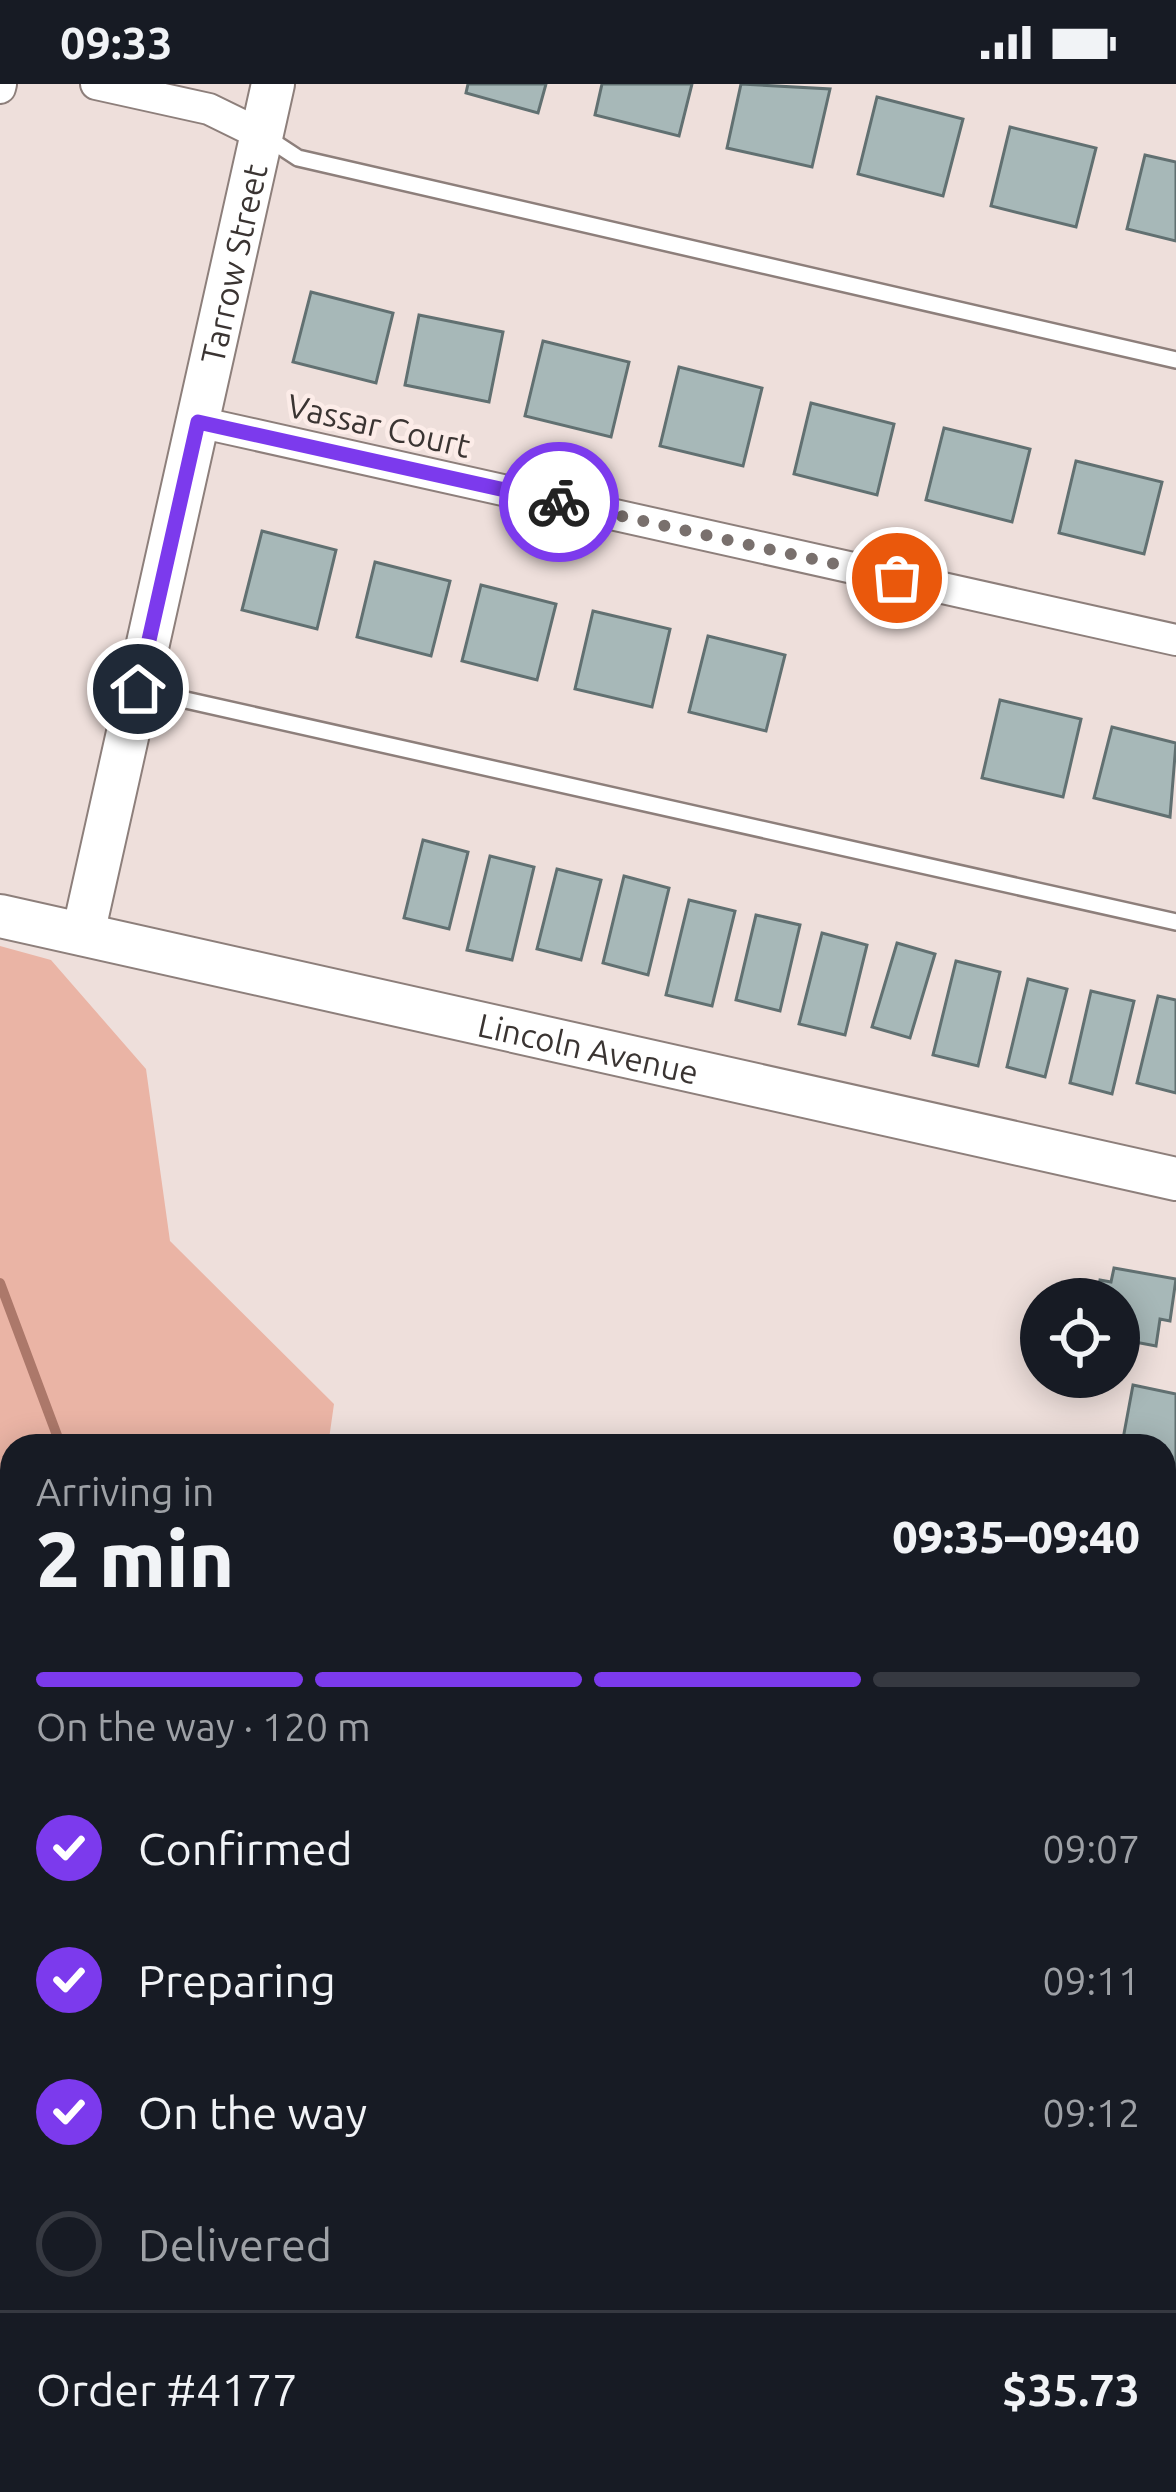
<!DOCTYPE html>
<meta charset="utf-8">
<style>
:root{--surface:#171b24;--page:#20242c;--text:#f1f3f6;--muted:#9ea1a6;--line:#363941;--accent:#7c3aed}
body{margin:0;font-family:Ubuntu,sans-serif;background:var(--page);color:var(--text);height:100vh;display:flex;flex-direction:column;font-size:45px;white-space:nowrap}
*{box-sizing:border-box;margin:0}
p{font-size:39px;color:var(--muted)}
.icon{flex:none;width:66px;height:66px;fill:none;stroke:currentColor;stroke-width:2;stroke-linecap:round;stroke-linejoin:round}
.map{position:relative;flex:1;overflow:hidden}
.sheet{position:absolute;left:0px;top:1350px;width:1176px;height:1059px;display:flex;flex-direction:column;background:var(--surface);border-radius:36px 36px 0 0;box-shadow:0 6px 30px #0003}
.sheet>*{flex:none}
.controls{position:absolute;left:1020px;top:1194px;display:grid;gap:24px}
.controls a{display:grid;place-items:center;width:120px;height:120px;border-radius:50%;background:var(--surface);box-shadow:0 6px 30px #0003;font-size:60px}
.pin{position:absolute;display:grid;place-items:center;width:102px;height:102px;color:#fff;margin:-51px;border:6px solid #fff;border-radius:50%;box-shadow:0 3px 12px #0007}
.courier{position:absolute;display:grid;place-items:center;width:120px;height:120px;margin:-60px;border:9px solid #7c3aed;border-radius:50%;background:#fff;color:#222;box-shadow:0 3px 15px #0007}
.summary em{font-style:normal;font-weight:800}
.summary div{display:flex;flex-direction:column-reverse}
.summary{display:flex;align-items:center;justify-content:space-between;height:204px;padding:0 36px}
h1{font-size:78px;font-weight:800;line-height:90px}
.bar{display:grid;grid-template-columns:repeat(4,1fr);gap:18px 12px;align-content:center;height:144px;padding:0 36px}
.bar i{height:15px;border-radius:9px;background:var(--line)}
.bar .on{background:var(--accent)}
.bar p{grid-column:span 4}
.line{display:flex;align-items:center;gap:30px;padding:0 36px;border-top:3px solid var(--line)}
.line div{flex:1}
ol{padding:0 36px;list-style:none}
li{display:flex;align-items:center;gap:36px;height:132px}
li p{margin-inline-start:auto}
li .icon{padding:12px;border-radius:50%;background:var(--accent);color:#fff;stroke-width:4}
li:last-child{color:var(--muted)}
li i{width:66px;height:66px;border:6px solid var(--line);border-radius:50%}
.status{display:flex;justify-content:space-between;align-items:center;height:84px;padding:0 60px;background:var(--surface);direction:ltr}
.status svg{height:33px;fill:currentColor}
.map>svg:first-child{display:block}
.green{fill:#eab4a5}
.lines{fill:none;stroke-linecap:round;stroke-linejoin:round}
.stream{stroke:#ac786a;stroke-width:10}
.building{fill:#a7b8b8;stroke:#617071;stroke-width:3}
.lane-casing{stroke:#8d7f7b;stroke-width:20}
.street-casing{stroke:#8d7f7b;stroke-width:34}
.secondary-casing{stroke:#8d7f7b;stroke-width:46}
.path{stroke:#8e8481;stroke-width:6;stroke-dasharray:6 6;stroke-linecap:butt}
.lane{stroke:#fff;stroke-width:15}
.street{stroke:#fff;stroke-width:30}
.secondary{stroke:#fff;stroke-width:42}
.done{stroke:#79706d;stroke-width:12;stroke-dasharray:0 21.6}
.route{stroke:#7c3aed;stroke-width:15}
.labels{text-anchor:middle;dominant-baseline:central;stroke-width:9;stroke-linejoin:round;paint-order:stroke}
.street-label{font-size:33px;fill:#3a3432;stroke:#fcece8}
</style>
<div class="status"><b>09:33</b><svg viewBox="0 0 49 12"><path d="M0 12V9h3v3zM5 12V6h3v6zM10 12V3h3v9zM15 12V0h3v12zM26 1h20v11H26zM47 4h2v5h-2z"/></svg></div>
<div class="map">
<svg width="1176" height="2408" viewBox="0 0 1176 2408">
<rect width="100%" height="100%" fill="#eedfdb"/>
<g class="green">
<path d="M0 862 51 876 146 985 170 1157 334 1320 328 1362H12V1557L0 1516Z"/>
<path d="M0 1800 12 1802V2397H1115L1113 2408H0Z"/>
</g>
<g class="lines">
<g class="stream">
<path d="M0 1199 61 1362"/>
<path d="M398 2397 405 2408"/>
</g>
</g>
<g class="building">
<path d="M468 0H546L538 29 466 9Z"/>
<path d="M602 0H692L679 52 595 31Z"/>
<path d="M741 0 830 5 812 83 727 64Z"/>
<path d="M877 13 963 35 943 112 858 90Z"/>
<path d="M1010 43 1096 64 1076 143 991 122Z"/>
<path d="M1145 71 1176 78V157L1127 145Z"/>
<path d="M311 208 393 229 376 299 293 278Z"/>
<path d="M419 231 503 248 489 318 405 301Z"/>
<path d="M543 257 629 278 611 353 525 332Z"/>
<path d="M679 283 762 304 743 382 660 362Z"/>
<path d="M811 319 894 340 877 411 794 390Z"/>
<path d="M944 344 1030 365 1012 438 926 416Z"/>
<path d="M1076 377 1162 398 1144 470 1059 449Z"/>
<path d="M262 447 336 466 317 545 242 526Z"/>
<path d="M375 478 450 497 431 572 357 553Z"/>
<path d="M481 501 556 520 537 596 462 577Z"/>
<path d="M593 527 670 545 652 623 575 605Z"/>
<path d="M708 552 785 571 766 647 689 628Z"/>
<path d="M1000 616 1081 635 1063 713 982 694Z"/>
<path d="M1112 643 1176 659 1170 733 1094 714Z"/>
<path d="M423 756 468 768 449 845 404 834Z"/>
<path d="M490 772 534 783 512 876 467 866Z"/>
<path d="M557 785 601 796 581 876 537 865Z"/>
<path d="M624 792 669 804 648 891 603 879Z"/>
<path d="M689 816 735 827 712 922 666 911Z"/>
<path d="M756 831 800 841 780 927 736 916Z"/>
<path d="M822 849 867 861 845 951 799 940Z"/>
<path d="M897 859 935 870 910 954 872 943Z"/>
<path d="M956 877 1000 888 978 982 933 971Z"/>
<path d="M1028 895 1067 905 1045 993 1007 983Z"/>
<path d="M1091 907 1134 917 1112 1010 1070 999Z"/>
<path d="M1158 912 1176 916V1009L1137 999Z"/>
<path d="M1114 1184 1176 1195 1170 1237 1160 1235 1156 1262 1119 1255V1215H1097L1100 1196 1111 1198Z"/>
<path d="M1133 1301 1176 1310V1393L1166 1434 1164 1362H1114L1116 1354 1123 1355Z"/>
</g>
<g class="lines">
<defs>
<g id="lane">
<path d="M266 53 298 74 1176 276"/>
<path d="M141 606 1176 838"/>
</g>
<g id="street">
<path d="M96 0 209 25 262 51"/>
<path d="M0 4 1 0"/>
<path d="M198 338 1176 556"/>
<path d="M1164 2153 1176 2093"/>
<path d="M1113 2408 1115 2397"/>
</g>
<g id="secondary">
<path id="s1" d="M0 832 1176 1095"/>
<path id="s2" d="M83 850 273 0"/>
</g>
</defs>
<use href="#lane" class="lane-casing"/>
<use href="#street" class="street-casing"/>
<use href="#secondary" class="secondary-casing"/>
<g class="path">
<path d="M631 2408 635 2397"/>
<path d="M735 2408 737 2397"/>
</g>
<use href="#lane" class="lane"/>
<use href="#street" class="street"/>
<use href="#secondary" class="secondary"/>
</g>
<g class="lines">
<path class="done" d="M559 418 897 494"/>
<path class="route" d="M138 605 198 338 559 418"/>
</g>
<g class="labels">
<g class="street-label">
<text stroke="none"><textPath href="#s2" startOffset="687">Tarrow Street</textPath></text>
<text transform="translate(379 341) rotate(13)">Vassar Court</text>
<text stroke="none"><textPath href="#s1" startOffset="603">Lincoln Avenue</textPath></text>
</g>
</g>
</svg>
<div class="controls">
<a><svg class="icon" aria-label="locate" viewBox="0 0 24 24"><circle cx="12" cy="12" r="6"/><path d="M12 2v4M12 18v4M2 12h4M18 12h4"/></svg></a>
</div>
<div class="pin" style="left:897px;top:494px;background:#ea580c"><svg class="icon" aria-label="bag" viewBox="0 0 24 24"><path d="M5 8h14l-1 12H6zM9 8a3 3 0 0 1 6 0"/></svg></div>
<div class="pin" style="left:138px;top:605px;background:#1f2937"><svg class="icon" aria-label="home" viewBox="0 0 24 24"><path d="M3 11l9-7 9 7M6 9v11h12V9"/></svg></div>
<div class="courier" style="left:559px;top:418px"><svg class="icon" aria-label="bike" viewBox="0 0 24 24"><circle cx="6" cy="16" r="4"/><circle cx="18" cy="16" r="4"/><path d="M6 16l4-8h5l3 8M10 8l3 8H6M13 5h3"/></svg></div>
<section class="sheet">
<div class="summary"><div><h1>2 min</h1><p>Arriving in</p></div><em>09:35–09:40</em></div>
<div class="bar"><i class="on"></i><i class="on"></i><i class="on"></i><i></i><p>On the way · 120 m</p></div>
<ol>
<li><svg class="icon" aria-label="check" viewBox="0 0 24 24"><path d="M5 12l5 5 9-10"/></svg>Confirmed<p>09:07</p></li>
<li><svg class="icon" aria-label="check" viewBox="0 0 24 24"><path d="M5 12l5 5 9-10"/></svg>Preparing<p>09:11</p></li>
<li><svg class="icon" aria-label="check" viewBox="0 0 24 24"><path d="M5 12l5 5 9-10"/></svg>On the way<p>09:12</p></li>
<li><i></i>Delivered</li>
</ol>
<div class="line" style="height:156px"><div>Order #4177</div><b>$35.73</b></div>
</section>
</div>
